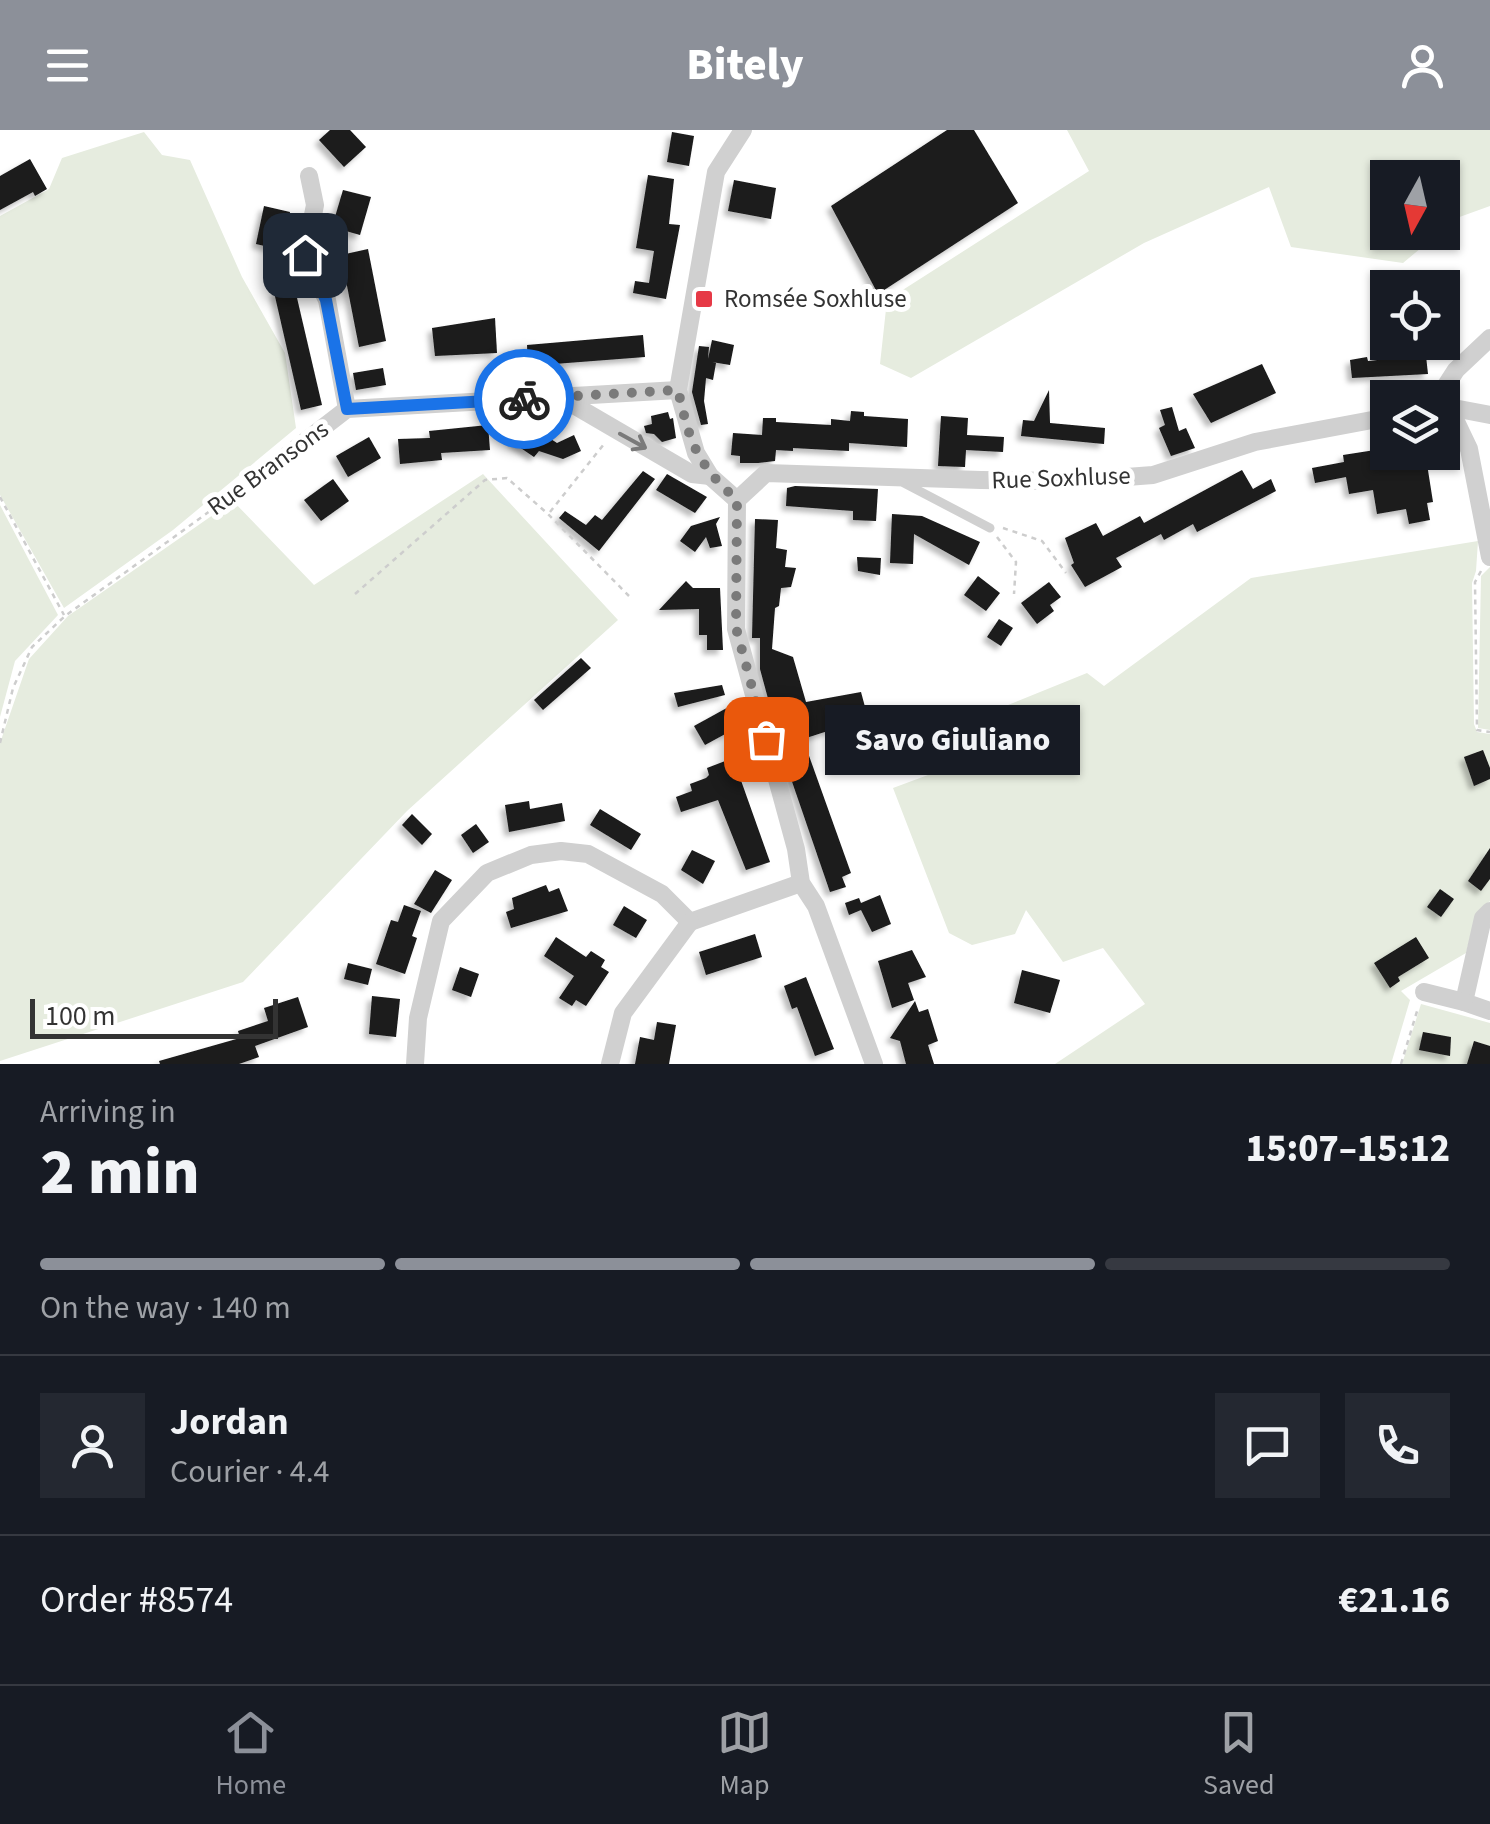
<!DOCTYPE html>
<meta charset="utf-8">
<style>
:root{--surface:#171b24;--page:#242831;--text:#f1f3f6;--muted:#9ea1a6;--line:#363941;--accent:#8c9099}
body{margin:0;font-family:"Source Sans 3",sans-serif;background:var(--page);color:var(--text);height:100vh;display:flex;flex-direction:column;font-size:38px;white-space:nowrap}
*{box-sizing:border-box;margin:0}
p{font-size:32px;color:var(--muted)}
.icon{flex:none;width:55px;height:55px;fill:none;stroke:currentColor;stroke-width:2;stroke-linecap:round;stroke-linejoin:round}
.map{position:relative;height:934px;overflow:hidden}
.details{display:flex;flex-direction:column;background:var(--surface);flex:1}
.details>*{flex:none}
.needle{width:65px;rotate:188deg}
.controls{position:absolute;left:1370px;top:30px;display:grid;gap:20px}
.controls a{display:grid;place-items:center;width:90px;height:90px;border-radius:0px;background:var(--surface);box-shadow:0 2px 8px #0004;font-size:50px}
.scale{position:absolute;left:30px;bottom:25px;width:248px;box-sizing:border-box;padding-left:10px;border:5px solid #333;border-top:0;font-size:28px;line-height:35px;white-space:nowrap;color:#333;-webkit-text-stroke:8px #fff;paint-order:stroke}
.pin{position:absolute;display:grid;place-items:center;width:85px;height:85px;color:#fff;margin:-42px;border-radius:20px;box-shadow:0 5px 15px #0006}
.courier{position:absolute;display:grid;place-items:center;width:100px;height:100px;margin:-50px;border:8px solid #1a73e8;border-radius:50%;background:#fff;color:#222;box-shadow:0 2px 12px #0007}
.bubble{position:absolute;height:70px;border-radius:0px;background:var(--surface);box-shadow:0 2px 8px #0004;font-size:32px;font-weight:800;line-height:70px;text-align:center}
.summary em{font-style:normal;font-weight:800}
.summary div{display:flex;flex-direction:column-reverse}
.summary{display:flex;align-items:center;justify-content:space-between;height:170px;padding:0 40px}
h1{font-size:65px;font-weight:800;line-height:75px}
.bar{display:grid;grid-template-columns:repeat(4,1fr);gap:15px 10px;align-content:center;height:120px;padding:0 40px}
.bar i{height:12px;border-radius:8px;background:var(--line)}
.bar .active{background:var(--accent)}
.bar p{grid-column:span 4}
.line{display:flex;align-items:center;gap:25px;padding:0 40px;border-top:2px solid var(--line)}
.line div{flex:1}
.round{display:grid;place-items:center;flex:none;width:105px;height:105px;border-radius:0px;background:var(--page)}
header{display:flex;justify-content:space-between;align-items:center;height:130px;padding:0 40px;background:var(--accent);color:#fff;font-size:45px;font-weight:800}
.tab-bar{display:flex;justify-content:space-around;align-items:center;height:140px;border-top:2px solid var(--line);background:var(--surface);font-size:28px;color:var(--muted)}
.tab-bar a{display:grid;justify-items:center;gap:5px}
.tab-bar .active{color:var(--accent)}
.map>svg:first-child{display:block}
.green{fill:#e6ecdf}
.building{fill:#1a1a1a;filter:url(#shadow)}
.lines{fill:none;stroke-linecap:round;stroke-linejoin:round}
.path{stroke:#cdcdcd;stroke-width:2.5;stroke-dasharray:5 5;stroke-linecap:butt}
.service{stroke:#d0d0d0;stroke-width:9}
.minor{stroke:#d0d0d0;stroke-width:18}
.oneway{stroke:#7a7a7a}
.done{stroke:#7a7a7a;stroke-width:10;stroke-dasharray:0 18}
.route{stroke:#1a73e8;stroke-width:12}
.poi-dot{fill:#e63946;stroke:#fff;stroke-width:4}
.labels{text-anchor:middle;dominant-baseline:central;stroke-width:10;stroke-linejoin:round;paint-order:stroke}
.poi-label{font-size:25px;fill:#333;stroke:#fff;text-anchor:start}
.street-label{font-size:25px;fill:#333;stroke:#fff}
</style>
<header><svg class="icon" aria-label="menu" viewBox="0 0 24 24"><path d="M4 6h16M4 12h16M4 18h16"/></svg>Bitely<svg class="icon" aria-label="person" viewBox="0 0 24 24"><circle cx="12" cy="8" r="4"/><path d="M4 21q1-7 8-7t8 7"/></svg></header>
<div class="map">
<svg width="1490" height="934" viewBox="0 0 1490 934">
<defs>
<filter id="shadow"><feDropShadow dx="-4.5" dy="4.5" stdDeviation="2.5" flood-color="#0004"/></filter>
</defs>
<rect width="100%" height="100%" fill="#fff"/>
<g class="green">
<path d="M1067 0H1490V76L1454 89 1443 99 1442 48H1388V102L1439 103 1403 133 1291 117 1269 57 1144 113 911 248 880 234 887 170 1089 41Z"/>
<path d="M144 2 162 25 190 30 242 147 285 223 296 298 173 400 64 478 0 365V86L49 59 62 28Z"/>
<path d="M483 344 618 490 407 681 243 852 0 931V613L29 529 68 486 233 371 314 455Z"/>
<path d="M0 375 58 485 15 531 0 587Z"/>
<path d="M1478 411 1476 441 1472 453 1474 594 1477 602 1490 604V771L1475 788 1466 823 1401 861 1410 870 1391 934H1055L1145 874 1103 818 1063 832 1026 780 1015 804 972 815 949 803 893 658 963 632 956 596 1087 543 1104 556 1251 448Z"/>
<path d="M1490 437V600L1478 598 1481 446Z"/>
<path d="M1421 874 1490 893V934H1402Z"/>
</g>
<g class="building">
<path d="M330 0H350L366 17 344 37 319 10Z"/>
<path d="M947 0H974L1018 73 878 164 831 76Z"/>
<path d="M672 2 694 6 689 36 667 32Z"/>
<path d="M30 29 47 59 35 66 33 62 0 80V46Z"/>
<path d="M648 45 674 49 669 94 680 95 666 169 633 163 635 151 649 153 654 121 636 118Z"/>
<path d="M734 50 776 58 771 89 728 81Z"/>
<path d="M343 60 371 67 360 105 332 97Z"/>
<path d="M264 76 290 82 282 120 256 114Z"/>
<path d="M368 119 386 211 359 217 341 125Z"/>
<path d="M294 155 322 275 301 280 274 162Z"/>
<path d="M495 188 497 223 435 226 432 198Z"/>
<path d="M643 205 645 227 528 236 527 215Z"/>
<path d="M712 210 734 215 730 235 712 232 716 233 713 250 706 248 704 271 708 294 701 295 692 262 699 216 709 217 708 229Z"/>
<path d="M1426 226 1428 244 1352 248 1350 230 1367 227 1368 231 1396 228V230Z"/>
<path d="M1262 234 1276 263 1211 293 1193 264Z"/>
<path d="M383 238 386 255 356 260 353 243Z"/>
<path d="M1049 260 1050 293 1105 298 1104 314 1021 306 1023 290 1034 291Z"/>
<path d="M1172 277 1179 301 1186 298 1195 318 1171 326 1159 298 1165 295 1160 280Z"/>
<path d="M851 281 864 282V286L908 289 907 317 849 313V321L793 318V321L776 320 775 331 758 333H740V326L731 325 733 303 762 305 763 288H776V292L831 295V289L850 291Z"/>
<path d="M668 282 670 289 673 288 676 308 662 312 654 304 646 303 644 296 652 294 651 286Z"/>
<path d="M941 286 968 288 967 305 1004 307 1003 322 966 320 965 337 938 336Z"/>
<path d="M526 293 557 313 574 305 581 321 563 329 539 321 534 327 512 312Z"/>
<path d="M488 295 490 320 441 323 442 330 400 334 398 309 430 308 429 301Z"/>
<path d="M369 307 381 328 348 347 336 326Z"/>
<path d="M1388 318V322H1394L1396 339 1427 334 1433 372 1427 373 1430 390 1409 394 1406 379 1377 384 1373 360 1349 364 1346 347 1315 353 1312 338 1344 332 1343 325Z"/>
<path d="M1242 340 1253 359 1271 349 1276 361 1197 402 1193 394 1164 410 1161 404 1116 428 1122 437 1085 457 1071 435 1074 433 1065 408 1096 393 1103 406 1140 386 1144 393Z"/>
<path d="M643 341 655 349 599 421 559 388 565 381 586 395 595 385 602 390Z"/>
<path d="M667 344 707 367 695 383 656 360Z"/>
<path d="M333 349 349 371 321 391 304 370Z"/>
<path d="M795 356 878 359 876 391 853 390V381L786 376 787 358Z"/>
<path d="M892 384 922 386 980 412 969 435 914 404 913 434 890 433Z"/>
<path d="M720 387 716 394 722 416 710 418 706 407 695 422 680 411 691 396Z"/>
<path d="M755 389 778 390 776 418 787 420 785 437 796 438 791 457 781 458 779 476 775 478 772 519 793 527 806 572 861 562 868 588 803 609 851 743 842 747 846 757 830 762 787 637 785 630 791 628 781 596 776 598 760 539V508H752Z"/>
<path d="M857 427 881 428 880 445 858 441Z"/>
<path d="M978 446 1000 463 986 481 964 465Z"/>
<path d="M686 451 693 458H720L723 520H707V505H699V479L659 480Z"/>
<path d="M1049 452 1061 467 1050 475 1054 481 1037 494 1021 473Z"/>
<path d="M999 489 1013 498 1001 516 987 507Z"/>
<path d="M581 528 591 538 543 580 534 570Z"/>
<path d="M722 555 725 565 678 577 674 563Z"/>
<path d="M734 574 738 597 705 615 694 596Z"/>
<path d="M1483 620 1490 638V649L1474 656 1464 627Z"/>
<path d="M733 628 770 732 746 740 718 670 681 682 676 667 692 661 690 654 706 648 709 645 707 638Z"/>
<path d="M529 671 530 679 562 673 565 691 509 702 505 675Z"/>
<path d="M600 679 641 704 631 720 590 695Z"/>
<path d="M412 684 432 704 422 715 402 695Z"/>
<path d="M476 694 489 712 473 723 461 705Z"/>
<path d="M1490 718V749L1481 761 1468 751Z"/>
<path d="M692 720 715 731 703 754 681 740Z"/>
<path d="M435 740 452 750 431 783 414 774Z"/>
<path d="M546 755 549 762 559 758 568 781 511 798 506 782 514 779 512 768Z"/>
<path d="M1440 759 1454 769 1441 787 1427 777Z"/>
<path d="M880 765 891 794 872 802 861 780 849 785 845 773 859 768 861 773Z"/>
<path d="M404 775 421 781 412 806 417 808 405 844 376 834 391 790 398 792Z"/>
<path d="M624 776 647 790 636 808 613 795Z"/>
<path d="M755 804 762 827 706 845 699 822Z"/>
<path d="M556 807 586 827 591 821 605 830 601 837 609 842 586 876 576 870 572 876 559 868 574 846 544 826Z"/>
<path d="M1416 807 1429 828 1398 847 1400 851 1390 858 1374 833Z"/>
<path d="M912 820 926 847 908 853 914 870 892 878 878 831Z"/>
<path d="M348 833 372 839 368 855 344 849Z"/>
<path d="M460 837 479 844 471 867 452 860Z"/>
<path d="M1022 840 1060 850 1050 883 1014 873Z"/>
<path d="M806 847 834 919 815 926 797 877 792 879 784 856Z"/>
<path d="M372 866 400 869 396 907 369 904Z"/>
<path d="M298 867 308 897 255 916 259 927 239 934H160L159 931 240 908 238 901 268 891 264 878Z"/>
<path d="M915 871 919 882 928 879 938 911 928 915 934 934H906L900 911 890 908Z"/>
<path d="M657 892 676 895 669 934H635L640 907 654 910Z"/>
<path d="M1423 902 1451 907 1450 926 1419 920Z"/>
<path d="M1474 911 1490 916V934H1467Z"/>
</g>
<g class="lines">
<g class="path">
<path d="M0 367 64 485"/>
<path d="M550 382 604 314"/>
<path d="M1003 398 1042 411 1066 443"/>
<path d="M997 407 1016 432 1014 464"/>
<path d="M1481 441 1475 452 1477 600 1490 602"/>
<path d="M355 464 485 350 507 348 548 384 629 466"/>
<path d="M0 613 13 558 32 517 65 486 268 339"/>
<path d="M1401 934 1418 878"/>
</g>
<path class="service" d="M904 353 990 398"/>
<g class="minor">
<path d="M743 0 716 42 678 260 696 323 710 346 737 370 736 499 796 719 801 753 816 776 874 934"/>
<path d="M309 46 315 75 305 125 327 170 347 279"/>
<path d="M1490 208 1456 240 1445 257 1448 275 1469 319 1490 427"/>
<path d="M560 267 692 344 710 346"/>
<path d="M1443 276 1490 285"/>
<path d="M281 330 347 279 678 260"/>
<path d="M737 370 766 343 981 350 1074 351 1153 345 1255 312 1388 287"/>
<path d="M1490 781 1483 788 1464 872 1490 881"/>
<path d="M690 792 801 753"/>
<path d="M1424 862 1464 872"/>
<path d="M415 934 418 888 441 791 487 743 531 725 561 721 588 724 662 764 690 792"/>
<path d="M610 934 623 883 690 792"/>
</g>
</g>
<defs><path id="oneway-shaft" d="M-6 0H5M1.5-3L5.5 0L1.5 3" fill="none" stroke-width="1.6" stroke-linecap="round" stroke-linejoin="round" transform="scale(2.5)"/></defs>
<use class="oneway" href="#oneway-shaft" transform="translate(633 311) rotate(29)"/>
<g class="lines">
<path class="done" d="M524 269 678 260C690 313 696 333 737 370L736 498 766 609"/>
<path class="route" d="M305 125 326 170 347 279 524 269"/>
</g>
<rect class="poi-dot" x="694" y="159" width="20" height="20" rx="5"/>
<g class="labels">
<g class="poi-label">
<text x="724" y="169">Romsée Soxhluse</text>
</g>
<g class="street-label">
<text transform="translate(268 338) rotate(-36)">Rue Bransons</text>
<text transform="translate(1061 348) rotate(-2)">Rue Soxhluse</text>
</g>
</g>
</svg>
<div class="controls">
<a><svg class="needle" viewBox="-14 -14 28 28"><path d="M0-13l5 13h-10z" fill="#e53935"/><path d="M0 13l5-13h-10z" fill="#9ea1a6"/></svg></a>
<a><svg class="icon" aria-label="locate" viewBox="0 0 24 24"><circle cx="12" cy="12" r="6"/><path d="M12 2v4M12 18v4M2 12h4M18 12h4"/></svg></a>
<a><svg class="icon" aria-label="layers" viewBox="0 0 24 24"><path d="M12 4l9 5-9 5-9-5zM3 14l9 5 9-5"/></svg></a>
</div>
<div class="scale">100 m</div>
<div class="pin" style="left:766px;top:609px;background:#ea580c"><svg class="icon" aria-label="bag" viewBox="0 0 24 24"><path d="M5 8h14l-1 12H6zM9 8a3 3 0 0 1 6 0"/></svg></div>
<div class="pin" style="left:305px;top:125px;background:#1f2937"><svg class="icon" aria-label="home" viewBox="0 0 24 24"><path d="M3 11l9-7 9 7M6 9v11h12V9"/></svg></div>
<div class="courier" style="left:524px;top:269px"><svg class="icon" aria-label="bike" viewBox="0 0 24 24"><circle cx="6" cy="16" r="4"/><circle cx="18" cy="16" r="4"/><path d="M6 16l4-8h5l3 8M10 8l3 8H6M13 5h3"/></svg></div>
<div class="bubble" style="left:825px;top:575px;width:255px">Savo Giuliano</div>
</div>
<section class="details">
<div class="summary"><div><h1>2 min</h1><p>Arriving in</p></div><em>15:07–15:12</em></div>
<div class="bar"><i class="active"></i><i class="active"></i><i class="active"></i><i></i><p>On the way · 140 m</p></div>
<div class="line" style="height:180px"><a class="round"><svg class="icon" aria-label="person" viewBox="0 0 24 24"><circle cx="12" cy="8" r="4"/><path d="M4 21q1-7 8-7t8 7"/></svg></a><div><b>Jordan</b><p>Courier · 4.4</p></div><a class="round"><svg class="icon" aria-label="chat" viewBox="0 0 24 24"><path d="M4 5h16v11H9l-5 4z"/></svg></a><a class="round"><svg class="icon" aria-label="phone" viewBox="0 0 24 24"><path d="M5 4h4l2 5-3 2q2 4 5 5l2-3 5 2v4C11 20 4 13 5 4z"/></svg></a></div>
<div class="line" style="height:130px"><div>Order #8574</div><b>€21.16</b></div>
</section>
<nav class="tab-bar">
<a class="active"><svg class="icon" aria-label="home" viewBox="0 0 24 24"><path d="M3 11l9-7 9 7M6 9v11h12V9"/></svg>Home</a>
<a><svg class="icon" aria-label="map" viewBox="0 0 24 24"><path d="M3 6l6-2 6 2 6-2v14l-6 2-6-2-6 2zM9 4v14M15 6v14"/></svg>Map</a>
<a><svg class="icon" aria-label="saved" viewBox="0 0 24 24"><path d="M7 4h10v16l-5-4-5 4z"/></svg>Saved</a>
</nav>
